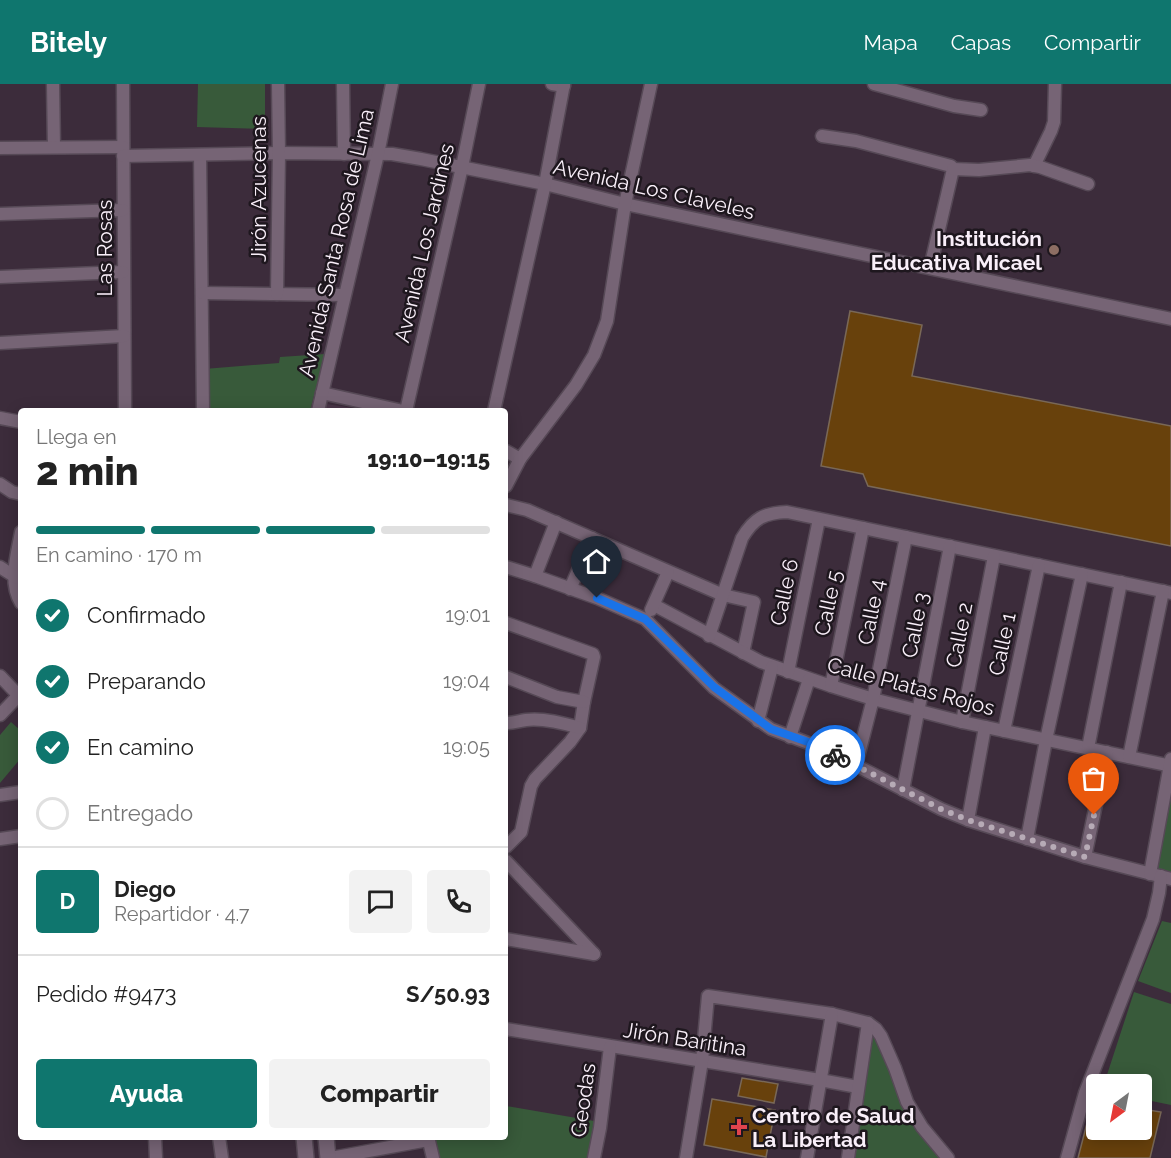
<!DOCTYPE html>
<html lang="es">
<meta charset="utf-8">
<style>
:root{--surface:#fff;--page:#f2f2f2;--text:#222;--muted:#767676;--line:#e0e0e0;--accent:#0f766e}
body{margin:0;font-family:Raleway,sans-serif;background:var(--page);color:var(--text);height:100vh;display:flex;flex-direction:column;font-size:22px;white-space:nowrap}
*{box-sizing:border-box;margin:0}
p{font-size:20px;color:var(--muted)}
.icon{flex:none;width:33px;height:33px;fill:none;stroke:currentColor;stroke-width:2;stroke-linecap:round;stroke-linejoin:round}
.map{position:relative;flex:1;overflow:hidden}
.drawer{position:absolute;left:18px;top:324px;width:490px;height:732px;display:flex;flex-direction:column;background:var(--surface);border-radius:6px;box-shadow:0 3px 15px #0003}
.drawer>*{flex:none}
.needle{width:39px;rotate:212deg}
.fabs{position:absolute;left:1086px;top:990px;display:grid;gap:12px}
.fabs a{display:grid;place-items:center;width:66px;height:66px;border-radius:6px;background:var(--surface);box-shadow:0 3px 15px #0003;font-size:30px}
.pin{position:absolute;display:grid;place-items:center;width:51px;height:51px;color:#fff;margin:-62px -26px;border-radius:50% 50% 50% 0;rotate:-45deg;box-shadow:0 0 6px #0007}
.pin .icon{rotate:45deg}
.courier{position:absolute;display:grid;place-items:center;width:60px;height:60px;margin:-30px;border:4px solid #1a73e8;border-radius:50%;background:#fff;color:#222;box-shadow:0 2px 8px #0007}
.summary em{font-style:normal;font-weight:800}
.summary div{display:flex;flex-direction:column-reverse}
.summary{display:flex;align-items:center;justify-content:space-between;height:102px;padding:0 18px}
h1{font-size:39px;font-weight:800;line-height:45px}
.bar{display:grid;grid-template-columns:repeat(4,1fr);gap:9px 6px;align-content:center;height:72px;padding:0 18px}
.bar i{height:8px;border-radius:4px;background:var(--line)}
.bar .selected{background:var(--accent)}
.bar p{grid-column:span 4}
.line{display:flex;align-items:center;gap:15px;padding:0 18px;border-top:2px solid var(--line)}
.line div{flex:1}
.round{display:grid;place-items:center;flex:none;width:63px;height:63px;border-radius:6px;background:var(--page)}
ol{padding:0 18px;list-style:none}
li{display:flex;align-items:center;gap:18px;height:66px}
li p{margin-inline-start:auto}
li .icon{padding:6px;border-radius:50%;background:var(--accent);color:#fff;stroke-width:4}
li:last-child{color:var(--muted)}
li i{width:33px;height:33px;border:3px solid var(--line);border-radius:50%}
.button{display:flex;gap:12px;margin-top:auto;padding:12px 18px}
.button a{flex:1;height:69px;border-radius:6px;background:var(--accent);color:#fff;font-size:24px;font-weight:800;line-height:69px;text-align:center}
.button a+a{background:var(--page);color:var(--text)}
header{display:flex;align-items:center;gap:36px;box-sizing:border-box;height:84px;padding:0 30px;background:var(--accent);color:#fff}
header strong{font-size:28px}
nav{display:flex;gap:33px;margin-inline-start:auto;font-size:21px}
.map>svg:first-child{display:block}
.built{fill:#493548}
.green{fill:#385a3a}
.building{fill:#68410c;stroke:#796857;stroke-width:1.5}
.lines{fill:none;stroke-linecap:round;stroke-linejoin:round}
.minor-casing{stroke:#564956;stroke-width:15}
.tertiary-casing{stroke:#564956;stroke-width:18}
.minor{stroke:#766475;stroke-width:12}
.tertiary{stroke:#766475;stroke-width:15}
.done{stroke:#b7abb6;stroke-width:6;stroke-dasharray:0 10.8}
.route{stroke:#1a73e8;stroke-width:8}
.education-dot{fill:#8d6e63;stroke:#1e171e;stroke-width:2}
.health-dot{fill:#e0444e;stroke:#1e171e;stroke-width:2}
.labels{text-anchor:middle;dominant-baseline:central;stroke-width:5;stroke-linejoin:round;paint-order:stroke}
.street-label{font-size:21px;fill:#f9eff9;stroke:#1e171e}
.poi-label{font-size:21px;font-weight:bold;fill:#f9eff9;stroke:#1e171e;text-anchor:end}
</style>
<header>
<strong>Bitely</strong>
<nav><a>Mapa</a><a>Capas</a><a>Compartir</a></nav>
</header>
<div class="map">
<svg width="1171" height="1074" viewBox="0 0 1171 1074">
<rect width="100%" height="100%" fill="#3c2c3b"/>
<path class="built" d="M326 320 360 325V327H325Z"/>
<g class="green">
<path d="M198 0H265V45L197 43Z"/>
<path d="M325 270 310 327H205L204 285 279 279 280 273Z"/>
<path d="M11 638 21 647V674L0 699V651Z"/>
<path d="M1171 711V789L1154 785Z"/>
<path d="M1162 837 1171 839V909L1138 897Z"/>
<path d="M1134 908 1171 920V1021L1142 1015V1000H1104Z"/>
<path d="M872 949 877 952 905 1019 945 1074H850Z"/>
<path d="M506 1022 600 1038 594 1074H433L428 1053H506Z"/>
</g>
<g class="building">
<path d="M850 227 922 241 912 292 1171 342V462L868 402 863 390 821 382Z"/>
<path d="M742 994 778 1000 774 1019 738 1012Z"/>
<path d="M712 1015 775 1026 766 1073 704 1061Z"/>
<path d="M1093 1016 1096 1017V1046H1142V1025L1161 1028 1150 1074H1078Z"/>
</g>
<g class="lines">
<defs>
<g id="minor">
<path d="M53 0 54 63"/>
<path d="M123 0 125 327"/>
<path d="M343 0 344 70"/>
<path d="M552 0 564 2"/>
<path d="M874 0 954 22 981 26"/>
<path d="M822 52 856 57 951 82 953 85 930 184"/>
<path d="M0 64 123 63"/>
<path d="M200 71 203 327"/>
<path d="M123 72 279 69 392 70 421 75 545 100 625 120 1171 235"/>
<path d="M1034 82 1051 47 1054 38 1055 0"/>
<path d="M953 85 979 86 1030 81 1040 83 1088 100"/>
<path d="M0 130 123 126"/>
<path d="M0 193 123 188"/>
<path d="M202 209 344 211"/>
<path d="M277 210 279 69 278 0"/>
<path d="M0 259 124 252"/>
<path d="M322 309 403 327"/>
<path d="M318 327 378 70 392 0"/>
<path d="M406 327 462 83 479 0"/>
<path d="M494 327 545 100 564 0"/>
<path d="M0 334 21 338"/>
<path d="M506 367 520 375"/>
<path d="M0 400 12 408 21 410"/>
<path d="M506 402 520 375 576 301 594 271 607 237 625 120 651 0"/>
<path d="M506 421 527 426 723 511 754 518 743 569"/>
<path d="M21 448C17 471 8 498 21 519"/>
<path d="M0 483 17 494"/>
<path d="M506 483 535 492 597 514 645 535 714 604 771 645 824 665 941 725 968 736 1085 773 1171 795"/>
<path d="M535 492 556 438"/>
<path d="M570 505 592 454"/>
<path d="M654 521 761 578 831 602 873 615 962 638 1171 682"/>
<path d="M651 526 668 488"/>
<path d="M506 539 590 569 593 570 594 573 584 618 580 644 570 658 535 695 531 702 521 748 506 763"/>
<path d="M709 552 742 454C754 434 764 429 787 428L1171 509"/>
<path d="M788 588 819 435"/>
<path d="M0 592 21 614"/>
<path d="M506 593 557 613 584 618"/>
<path d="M831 602 863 444"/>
<path d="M0 631 19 611"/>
<path d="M758 637 772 583"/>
<path d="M962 638 994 472"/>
<path d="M506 639C512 639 519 637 526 636 544 634 563 639 580 644"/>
<path d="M1004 647 1039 481"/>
<path d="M790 653 809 595"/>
<path d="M1088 664 1121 498"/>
<path d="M1129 673 1163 507"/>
<path d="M856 681 873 615 906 453"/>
<path d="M903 706 950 462"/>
<path d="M0 711 21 708"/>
<path d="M968 736 985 643"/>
<path d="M0 755 21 752"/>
<path d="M1027 755 1046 656 1082 490"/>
<path d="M1085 773 1107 668"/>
<path d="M506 777 594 870"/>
<path d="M1150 790 1171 675"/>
<path d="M506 855 594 870"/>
<path d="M506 945 820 996 858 1003"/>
<path d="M155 1053 156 1074"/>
<path d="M219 1053 222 1074"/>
<path d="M428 1053 433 1074"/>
<path d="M331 1074 428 1056"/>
<path d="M594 1074 600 1044 610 963"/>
<path d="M686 1074 702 977 708 912 832 930 868 939 876 945 881 952 895 984 907 1018 922 1043 948 1074"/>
<path d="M807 1074 832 930"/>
<path d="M848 1074 868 939"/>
<path d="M1067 1074 1085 1009 1153 835 1159 809 1161 792"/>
</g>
<g id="tertiary">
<path d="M304 1053 306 1074"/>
<path d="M326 1053 328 1074"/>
</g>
</defs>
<use href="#minor" class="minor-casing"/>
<use href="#tertiary" class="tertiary-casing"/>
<use href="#minor" class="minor"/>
<use href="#tertiary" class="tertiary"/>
</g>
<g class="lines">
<path class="done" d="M835 671 941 725 968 736 1085 773 1094 731"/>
<path class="route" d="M597 514 645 535 714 603 771 645 808 658 835 671"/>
</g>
<circle class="education-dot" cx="1054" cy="166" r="6"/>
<path class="health-dot" d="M736 1034h6v6h6v6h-6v6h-6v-6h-6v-6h6z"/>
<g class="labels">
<g class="street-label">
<text transform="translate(258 105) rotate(-90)">Jirón Azucenas</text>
<text transform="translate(654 105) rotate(13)">Avenida Los Claveles</text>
<text transform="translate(336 159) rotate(-77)">Avenida Santa Rosa de Lima</text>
<text transform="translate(424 159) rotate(-77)">Avenida Los Jardines</text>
<text transform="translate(104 164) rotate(-90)">Las Rosas</text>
<text transform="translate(784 508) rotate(-78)">Calle 6</text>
<text transform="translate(828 519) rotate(-78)">Calle 5</text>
<text transform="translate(871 528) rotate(-79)">Calle 4</text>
<text transform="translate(915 541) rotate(-79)">Calle 3</text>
<text transform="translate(959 551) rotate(-79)">Calle 2</text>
<text transform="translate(1002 560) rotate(-78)">Calle 1</text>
<text transform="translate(911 602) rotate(15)">Calle Platas Rojos</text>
<text transform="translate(685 955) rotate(9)">Jirón Baritina</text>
<text transform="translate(583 1016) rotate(-82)">Geodas</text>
</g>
<g class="poi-label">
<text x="1042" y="154">Institución<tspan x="1042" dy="24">Educativa Micael</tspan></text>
<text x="752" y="1031" text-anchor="start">Centro de Salud<tspan x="752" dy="24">La Libertad</tspan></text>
</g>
</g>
</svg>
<div class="fabs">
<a><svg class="needle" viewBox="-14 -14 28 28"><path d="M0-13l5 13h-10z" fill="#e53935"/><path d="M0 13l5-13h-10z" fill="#767676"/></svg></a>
</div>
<div class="pin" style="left:1094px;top:731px;background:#ea580c"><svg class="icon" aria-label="bag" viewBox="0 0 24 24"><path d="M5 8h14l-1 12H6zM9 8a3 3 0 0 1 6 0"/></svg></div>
<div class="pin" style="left:597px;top:514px;background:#1f2937"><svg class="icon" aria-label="home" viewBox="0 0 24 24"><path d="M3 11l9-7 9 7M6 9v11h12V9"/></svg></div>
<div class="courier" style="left:835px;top:671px"><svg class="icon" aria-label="bike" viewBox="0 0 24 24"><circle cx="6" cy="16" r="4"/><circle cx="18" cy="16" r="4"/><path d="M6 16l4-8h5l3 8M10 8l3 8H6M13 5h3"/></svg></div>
<section class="drawer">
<div class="summary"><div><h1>2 min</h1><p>Llega en</p></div><em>19:10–19:15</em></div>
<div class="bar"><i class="selected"></i><i class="selected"></i><i class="selected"></i><i></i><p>En camino · 170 m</p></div>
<ol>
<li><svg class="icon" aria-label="check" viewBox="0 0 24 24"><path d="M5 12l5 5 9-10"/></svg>Confirmado<p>19:01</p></li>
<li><svg class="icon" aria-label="check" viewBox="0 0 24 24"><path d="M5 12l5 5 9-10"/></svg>Preparando<p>19:04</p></li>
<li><svg class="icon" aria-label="check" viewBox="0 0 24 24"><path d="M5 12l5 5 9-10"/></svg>En camino<p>19:05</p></li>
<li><i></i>Entregado</li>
</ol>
<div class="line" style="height:108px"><b class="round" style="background:var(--accent);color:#fff">D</b><div><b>Diego</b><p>Repartidor · 4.7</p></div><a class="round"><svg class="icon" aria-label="chat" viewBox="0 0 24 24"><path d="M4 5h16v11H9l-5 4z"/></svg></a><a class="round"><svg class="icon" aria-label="phone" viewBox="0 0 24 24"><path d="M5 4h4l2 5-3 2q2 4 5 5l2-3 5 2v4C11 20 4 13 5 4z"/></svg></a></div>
<div class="line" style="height:78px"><div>Pedido #9473</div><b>S/50.93</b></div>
<div class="button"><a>Ayuda</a><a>Compartir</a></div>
</section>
</div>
